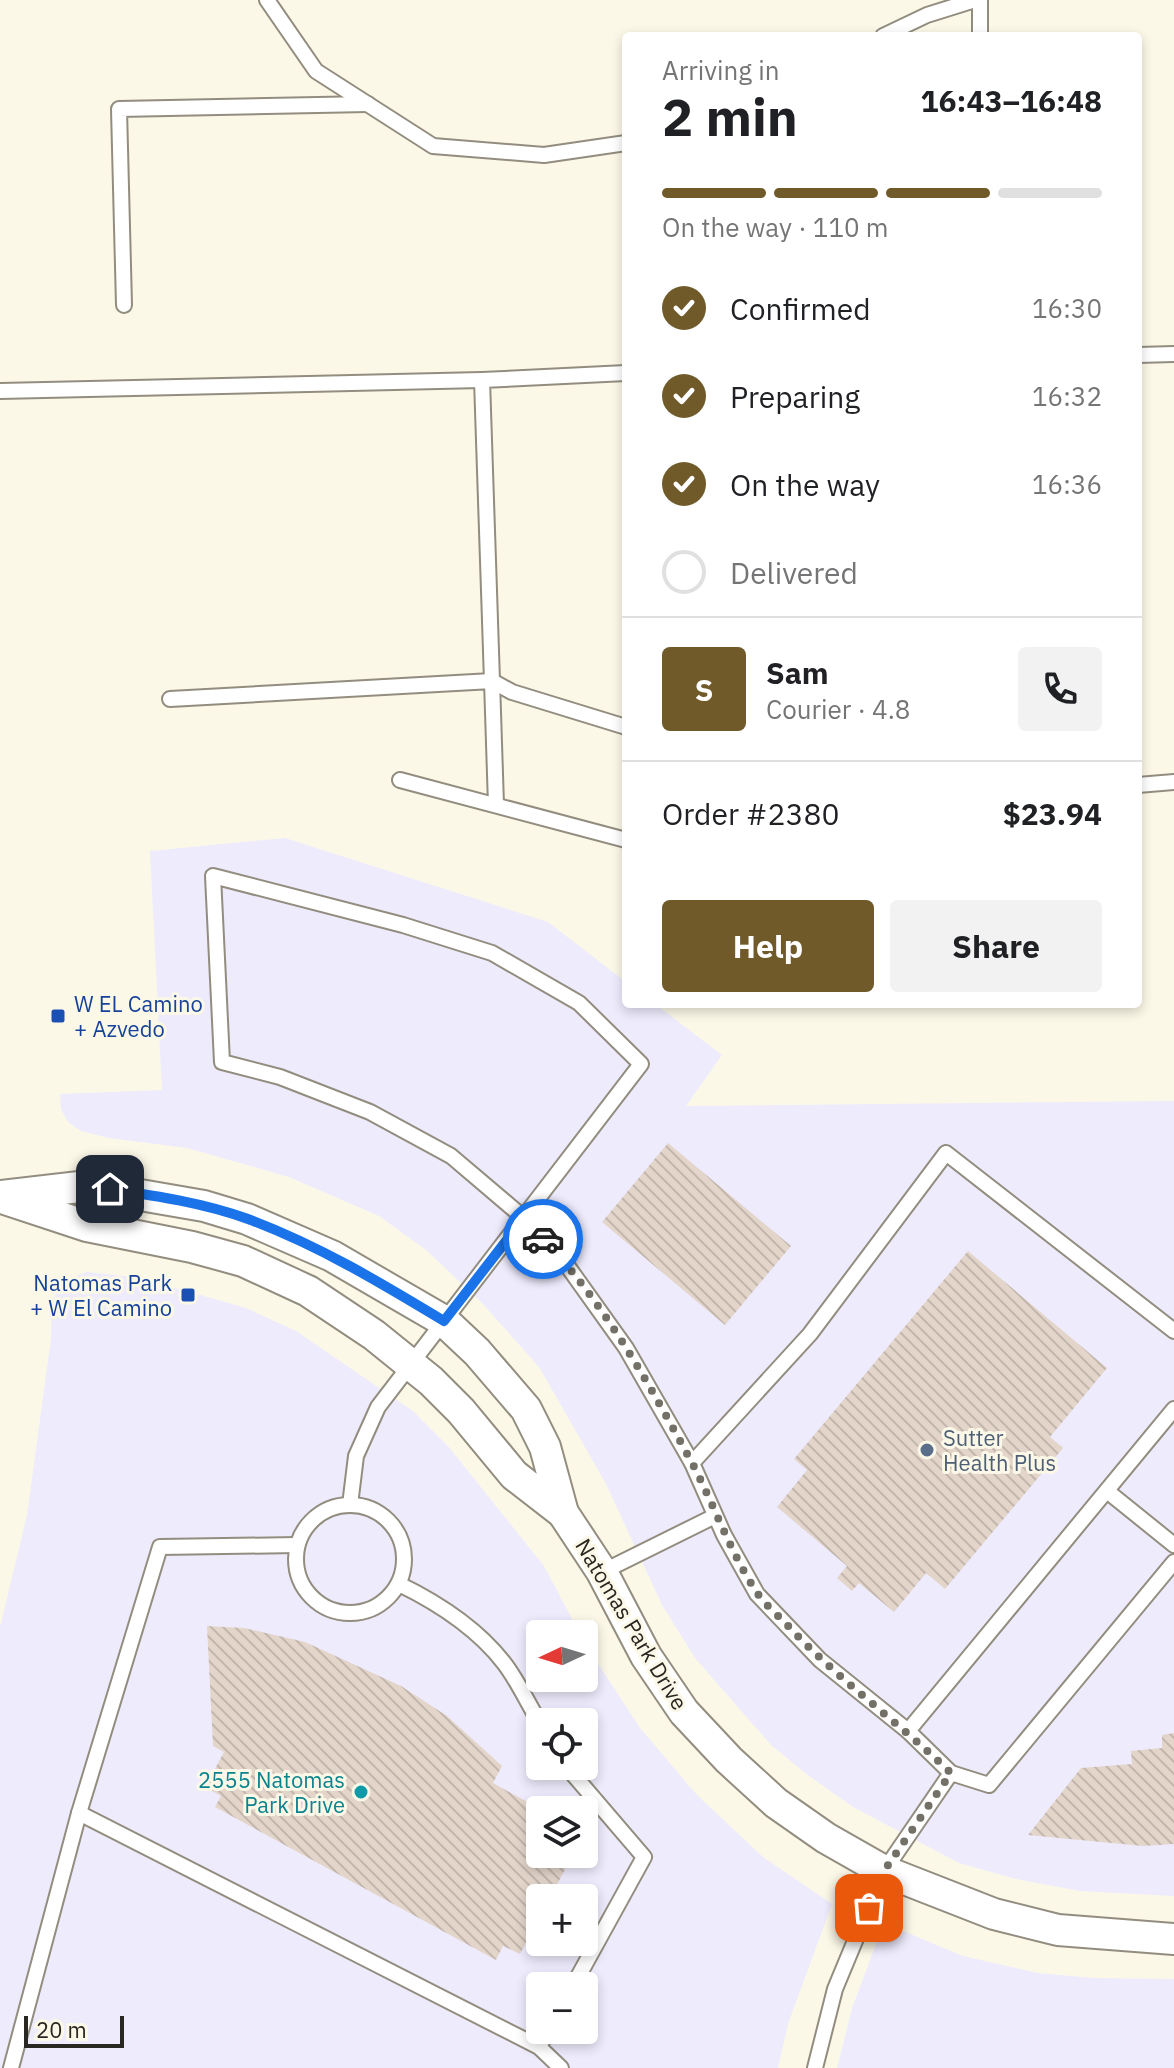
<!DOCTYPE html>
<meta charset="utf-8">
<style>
:root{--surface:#fff;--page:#f2f2f2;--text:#202124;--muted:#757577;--line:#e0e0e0;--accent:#715a2a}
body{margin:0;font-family:"IBM Plex Sans",sans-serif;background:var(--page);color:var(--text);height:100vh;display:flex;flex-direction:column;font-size:30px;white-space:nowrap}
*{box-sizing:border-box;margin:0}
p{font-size:26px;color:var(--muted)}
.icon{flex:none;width:44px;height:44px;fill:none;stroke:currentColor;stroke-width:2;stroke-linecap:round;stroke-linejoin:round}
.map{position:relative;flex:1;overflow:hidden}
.side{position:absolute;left:622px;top:32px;width:520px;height:976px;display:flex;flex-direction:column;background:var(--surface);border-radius:8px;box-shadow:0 4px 12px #0003}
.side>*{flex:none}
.needle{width:52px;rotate:266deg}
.buttons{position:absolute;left:526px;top:1620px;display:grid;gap:16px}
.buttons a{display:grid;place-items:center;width:72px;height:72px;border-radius:8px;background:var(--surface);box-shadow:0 4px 12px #0003;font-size:40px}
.scale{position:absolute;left:24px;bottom:20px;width:100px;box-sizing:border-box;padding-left:8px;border:4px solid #292722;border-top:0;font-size:22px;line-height:28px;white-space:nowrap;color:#292722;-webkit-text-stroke:6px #fcf8e8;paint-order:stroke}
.pin{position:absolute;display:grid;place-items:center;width:68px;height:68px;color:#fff;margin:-34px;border-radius:16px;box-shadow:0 4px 12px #0006}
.courier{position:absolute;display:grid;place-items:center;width:80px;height:80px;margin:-40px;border:6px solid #1a73e8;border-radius:50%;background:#fff;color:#222;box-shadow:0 2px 10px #0007}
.head em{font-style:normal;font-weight:700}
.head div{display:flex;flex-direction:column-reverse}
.head{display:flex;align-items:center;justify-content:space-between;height:136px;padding:0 40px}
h1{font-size:52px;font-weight:700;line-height:60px}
.bar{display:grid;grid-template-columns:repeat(4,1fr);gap:12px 8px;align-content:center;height:96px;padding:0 40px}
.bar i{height:10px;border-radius:6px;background:var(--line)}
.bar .active{background:var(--accent)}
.bar p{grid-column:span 4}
.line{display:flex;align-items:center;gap:20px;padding:0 40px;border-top:2px solid var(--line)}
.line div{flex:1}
.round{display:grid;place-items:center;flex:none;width:84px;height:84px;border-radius:8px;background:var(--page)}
ol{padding:0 40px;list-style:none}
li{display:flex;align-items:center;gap:24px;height:88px}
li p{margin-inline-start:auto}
li .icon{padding:8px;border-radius:50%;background:var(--accent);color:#fff;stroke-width:4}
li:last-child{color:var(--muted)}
li i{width:44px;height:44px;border:4px solid var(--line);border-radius:50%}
.cta{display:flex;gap:16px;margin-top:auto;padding:16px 40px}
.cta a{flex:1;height:92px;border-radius:8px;background:var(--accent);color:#fff;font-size:32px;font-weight:700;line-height:92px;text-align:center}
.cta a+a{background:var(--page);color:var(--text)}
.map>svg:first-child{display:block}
.commercial{fill:#eeebfd;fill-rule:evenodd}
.building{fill:url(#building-back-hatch)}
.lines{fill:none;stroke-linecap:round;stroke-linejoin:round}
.service-casing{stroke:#928d7f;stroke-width:18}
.minor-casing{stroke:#928d7f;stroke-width:34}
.service{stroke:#fff;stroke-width:14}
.minor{stroke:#fff;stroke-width:30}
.done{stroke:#737067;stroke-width:8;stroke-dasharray:0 14.4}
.route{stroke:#1a73e8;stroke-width:10}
.transit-dot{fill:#1a4fb4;stroke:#fcf8e8;stroke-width:3}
.service-dot{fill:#5c6f8a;stroke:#fcf8e8;stroke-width:3}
.culture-dot{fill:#0f9aa8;stroke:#fcf8e8;stroke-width:3}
.labels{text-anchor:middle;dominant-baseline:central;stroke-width:6;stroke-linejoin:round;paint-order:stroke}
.transit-label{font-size:22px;fill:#164399;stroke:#fcf8e8;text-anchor:start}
.service-label{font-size:22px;fill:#4e5e75;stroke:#fcf8e8;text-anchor:start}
.street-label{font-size:22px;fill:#292722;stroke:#fcf8e8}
.culture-label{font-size:22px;fill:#0d838f;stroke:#fcf8e8;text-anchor:end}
</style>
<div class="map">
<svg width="1174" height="2068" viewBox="0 0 1174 2068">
<defs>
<pattern id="building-back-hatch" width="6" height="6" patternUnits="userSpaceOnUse" patternTransform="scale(2)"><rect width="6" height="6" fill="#e3d5ca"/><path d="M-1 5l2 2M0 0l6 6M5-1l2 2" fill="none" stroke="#c3b7ad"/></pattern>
</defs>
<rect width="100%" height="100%" fill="#fcf8e8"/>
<g class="commercial">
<path d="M285 838 548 922 626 982V1004H655L722 1055 686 1106 1174 1101V1896L1080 1891 1016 1879 959 1863 853 1807 805 1773 771 1745 695 1658 662 1605 606 1484 539 1367 481 1302 426 1250 379 1216 289 1177 187 1148 109 1138 81 1131 68 1122 61 1109 60 1094 162 1090 150 851Z"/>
<path d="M87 1272 133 1277 190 1292 246 1308 296 1331 413 1411 448 1446 544 1566 580 1634H540V1678H584V1642L640 1728 697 1795 763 1857 832 1904 788 2024 778 2068H0V1627L27 1515 51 1338 52 1300 69 1278ZM540 1722H584V1766H540ZM540 1810H584V1854H540ZM540 1898H584V1942H540ZM540 1986H584V2030H540Z"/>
<path d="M884 1923 963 1956 1038 1973 1093 1978 1174 1979V2068H837L852 2008Z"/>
</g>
<g class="building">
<path d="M668 1143 791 1246 725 1325 602 1222Z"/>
<path d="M968 1251 1107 1368 1050 1437 1063 1448 945 1589 926 1573 894 1612 859 1583 852 1591 837 1578 847 1566 777 1507 807 1470 794 1459Z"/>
<path d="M207 1626 244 1628 305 1642 401 1686 447 1716 502 1766 493 1783 540 1809V1854H573L550 1898H540V1916L520 1954 503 1946 496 1960 215 1807 221 1796 205 1787 224 1752 213 1746Z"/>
<path d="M1174 1733V1844L1143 1846 1028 1835 1081 1768 1132 1764 1131 1751 1162 1748V1735Z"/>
</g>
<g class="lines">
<defs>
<g id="service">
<path d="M267 0 316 71 433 146 544 155 626 143"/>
<path d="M980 0V36"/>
<path d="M883 36 927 15 975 0"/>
<path d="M124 305 119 109 368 104"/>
<path d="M1138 355 1174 354"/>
<path d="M626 373 482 380 492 681 512 692 626 727"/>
<path d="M0 391 482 380"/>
<path d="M170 699 492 681 496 805"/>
<path d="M400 780 626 840"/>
<path d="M1138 785 1174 782"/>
<path d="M692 1463 810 1334 946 1153 1174 1331"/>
<path d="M1107 1491 1174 1545"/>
<circle cx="350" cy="1559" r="54"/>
<path d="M350 1505 356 1456 378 1407 641 1064 579 1003 492 953 403 925 213 876 222 1062 280 1077 370 1112 451 1156 524 1218 561 1257 626 1348 692 1463 724 1535 757 1594 820 1660 908 1731 951 1773 989 1785 1174 1562"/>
<path d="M602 1572 715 1516"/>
<path d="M399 1584C438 1603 477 1628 504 1663 518 1681 528 1704 540 1723"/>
<path d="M908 1731 1174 1409"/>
<path d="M566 1766 644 1857 573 1986"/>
<path d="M79 1813 539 2047 561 2068"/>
<path d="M539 2047 548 2030"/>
<path d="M11 2068 79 1813 160 1547 297 1545"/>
<path d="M815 2068 835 1989 884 1871 951 1773"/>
</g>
<g id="minor">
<path d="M0 1196 88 1186 204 1206 247 1219 332 1256 444 1321 477 1352 526 1409 545 1447 563 1513 602 1572 646 1656 684 1712 729 1760 776 1803 826 1838 884 1871 994 1914 1058 1930 1174 1939"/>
<path d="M5 1199 87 1226 192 1247 243 1261 308 1291 374 1335 431 1381 461 1411 514 1475 563 1513"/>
</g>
</defs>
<use href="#service" class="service-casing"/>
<use href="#minor" class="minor-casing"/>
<use href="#service" class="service"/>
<use href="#minor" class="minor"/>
</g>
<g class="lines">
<path class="done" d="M543 1239C604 1302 649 1384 691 1461 714 1504 729 1550 756 1591 764 1604 778 1615 789 1627 839 1680 898 1722 951 1773L884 1871 869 1908"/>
<path class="route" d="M110 1189C157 1196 204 1203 248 1219 318 1245 381 1283 444 1321L524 1218 543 1239"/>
</g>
<g class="transit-dot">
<rect x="50" y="1008" width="16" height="16" rx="4"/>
<rect x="180" y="1287" width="16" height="16" rx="4"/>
</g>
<circle class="service-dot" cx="927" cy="1450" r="8"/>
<circle class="culture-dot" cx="361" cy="1792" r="8"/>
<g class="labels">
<g class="transit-label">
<text x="74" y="1003">W EL Camino<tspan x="74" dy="25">+ Azvedo</tspan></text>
<text x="172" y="1282" text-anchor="end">Natomas Park<tspan x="172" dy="25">+ W El Camino</tspan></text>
</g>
<g class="service-label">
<text x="943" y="1437">Sutter<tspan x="943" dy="25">Health Plus</tspan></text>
</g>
<g class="street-label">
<text transform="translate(632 1624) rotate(59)">Natomas Park Drive</text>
</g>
<g class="culture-label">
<text x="345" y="1779">2555 Natomas<tspan x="345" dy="25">Park Drive</tspan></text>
</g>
</g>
</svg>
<div class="buttons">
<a><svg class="needle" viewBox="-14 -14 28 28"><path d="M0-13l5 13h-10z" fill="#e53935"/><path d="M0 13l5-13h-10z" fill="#757577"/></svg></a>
<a><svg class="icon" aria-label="locate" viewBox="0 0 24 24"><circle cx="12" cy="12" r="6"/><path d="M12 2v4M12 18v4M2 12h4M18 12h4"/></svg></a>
<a><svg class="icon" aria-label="layers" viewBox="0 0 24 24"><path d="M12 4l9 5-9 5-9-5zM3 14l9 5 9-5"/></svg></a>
<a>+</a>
<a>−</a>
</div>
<div class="scale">20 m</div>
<div class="pin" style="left:869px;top:1908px;background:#ea580c"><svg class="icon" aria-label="bag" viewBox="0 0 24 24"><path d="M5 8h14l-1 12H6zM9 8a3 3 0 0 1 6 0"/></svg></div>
<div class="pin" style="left:110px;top:1189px;background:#1f2937"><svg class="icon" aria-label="home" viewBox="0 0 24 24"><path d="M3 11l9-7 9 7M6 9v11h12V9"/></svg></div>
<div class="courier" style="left:543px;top:1239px"><svg class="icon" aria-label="car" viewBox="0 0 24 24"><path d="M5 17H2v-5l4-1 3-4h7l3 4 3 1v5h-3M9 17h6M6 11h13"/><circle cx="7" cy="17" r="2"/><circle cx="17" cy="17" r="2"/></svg></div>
<section class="side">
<div class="head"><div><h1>2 min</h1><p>Arriving in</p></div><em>16:43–16:48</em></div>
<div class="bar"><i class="active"></i><i class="active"></i><i class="active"></i><i></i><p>On the way · 110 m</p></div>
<ol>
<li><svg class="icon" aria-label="check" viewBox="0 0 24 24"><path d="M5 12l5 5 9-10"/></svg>Confirmed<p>16:30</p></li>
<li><svg class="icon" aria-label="check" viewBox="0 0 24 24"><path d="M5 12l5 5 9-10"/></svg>Preparing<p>16:32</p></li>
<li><svg class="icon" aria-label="check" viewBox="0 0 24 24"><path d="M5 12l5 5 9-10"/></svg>On the way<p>16:36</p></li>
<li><i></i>Delivered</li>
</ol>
<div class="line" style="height:144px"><b class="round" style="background:var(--accent);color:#fff">S</b><div><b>Sam</b><p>Courier · 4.8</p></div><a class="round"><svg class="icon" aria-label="phone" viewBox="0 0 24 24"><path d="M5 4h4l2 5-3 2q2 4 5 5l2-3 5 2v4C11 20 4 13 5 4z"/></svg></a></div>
<div class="line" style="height:104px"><div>Order #2380</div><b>$23.94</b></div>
<div class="cta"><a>Help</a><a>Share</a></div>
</section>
</div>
